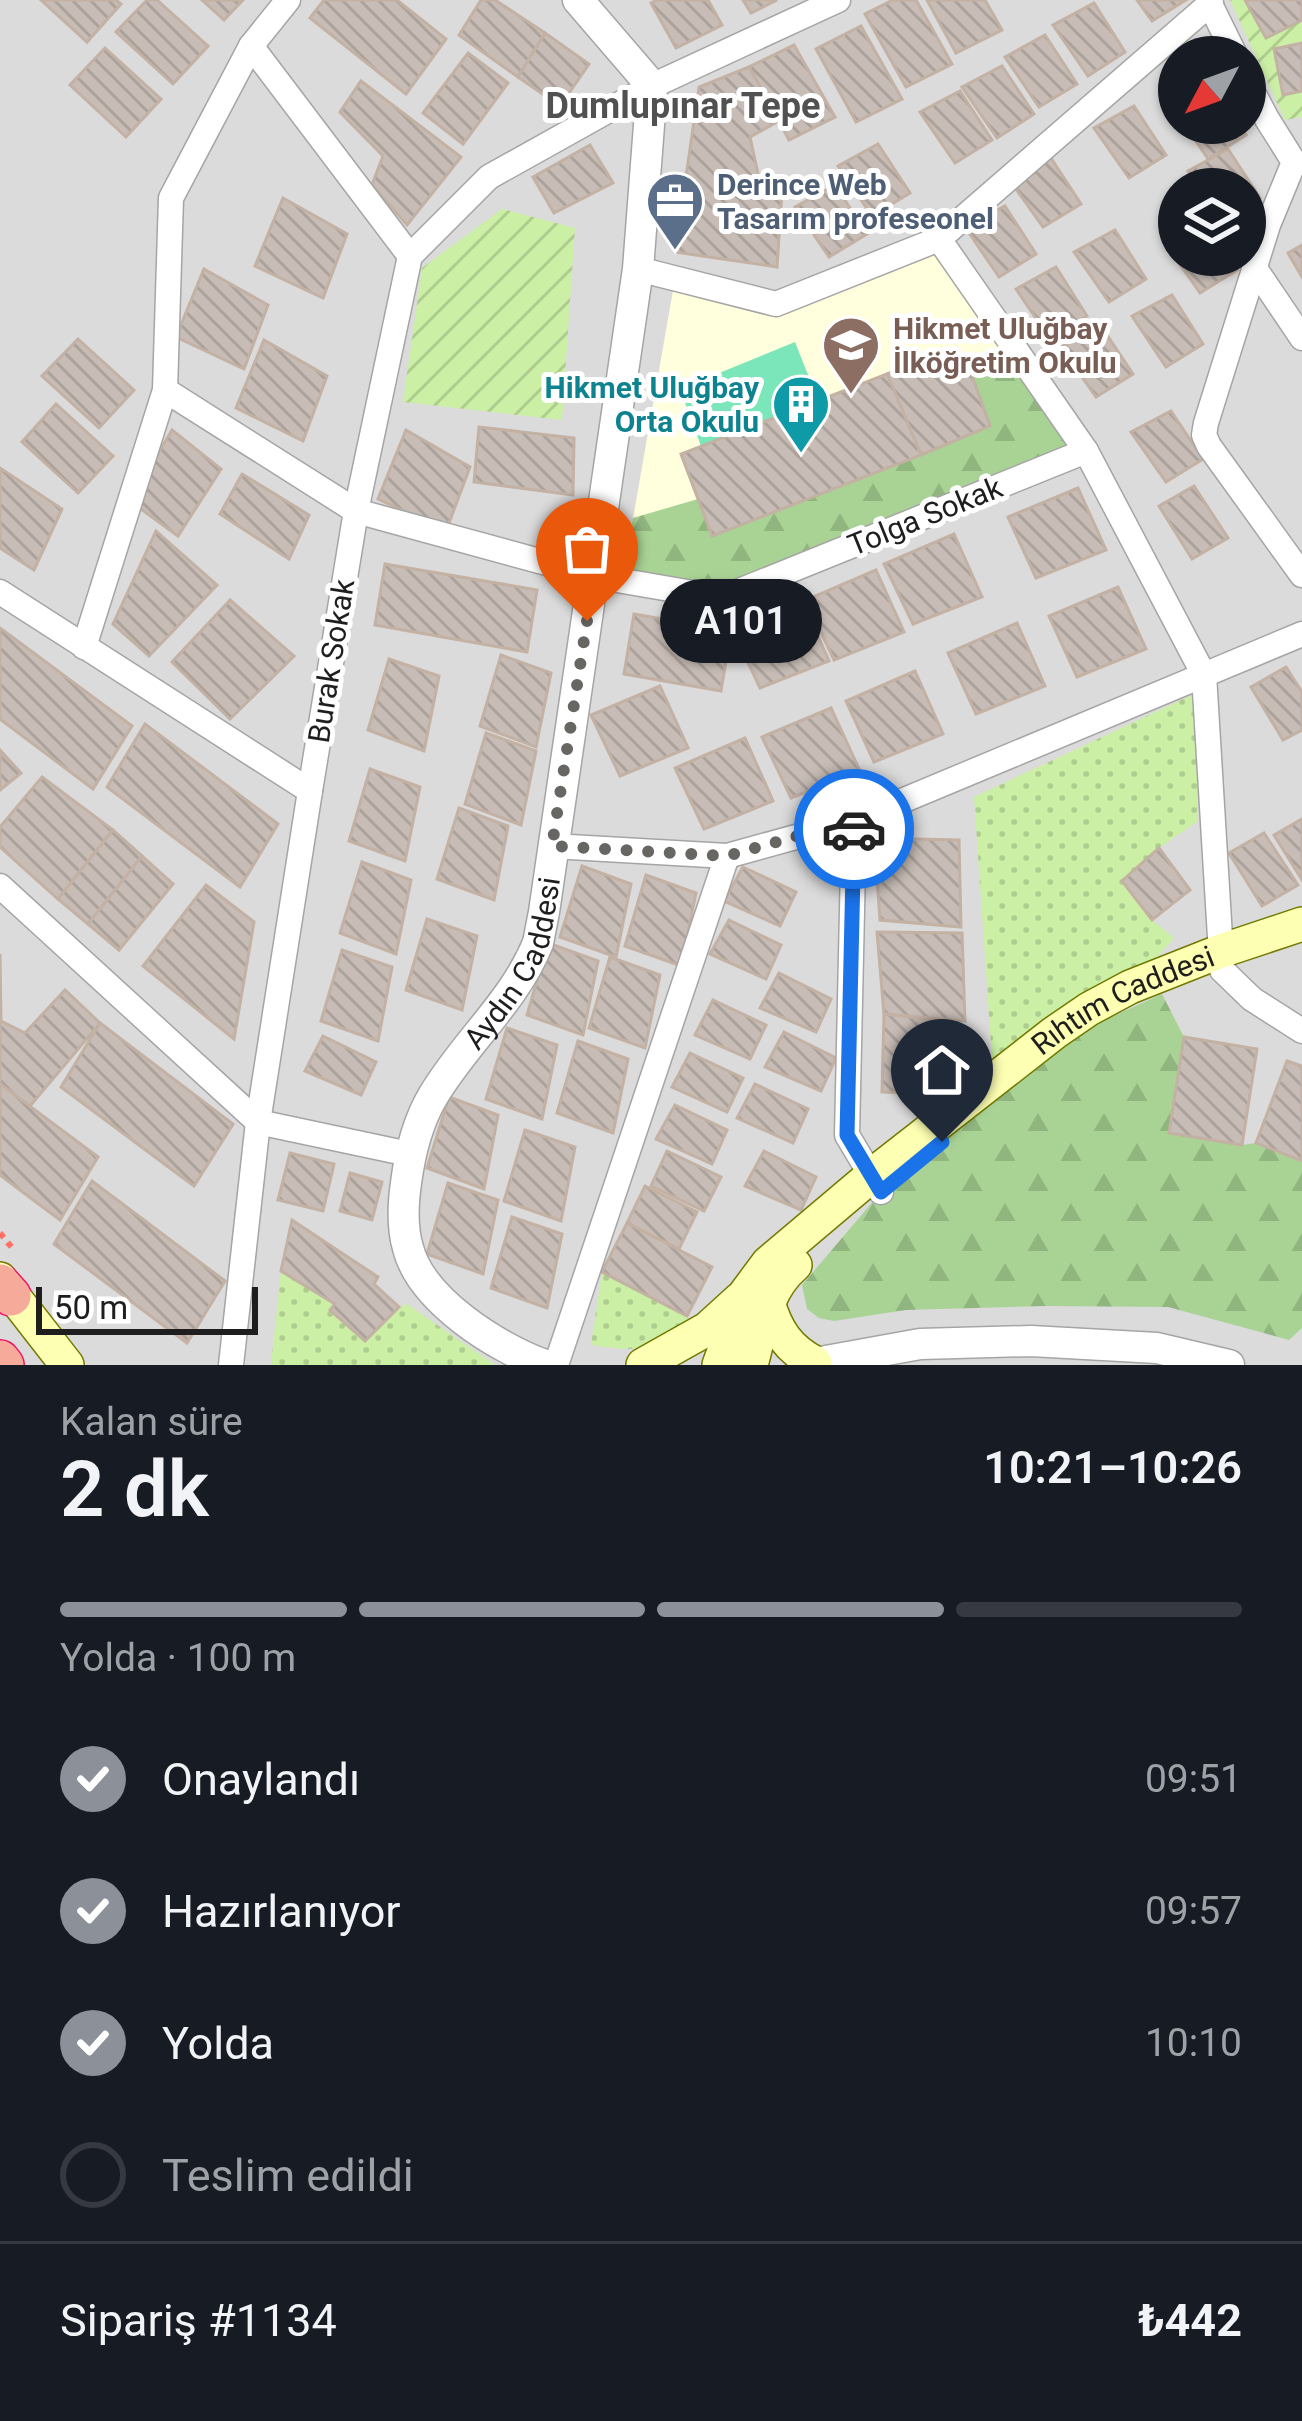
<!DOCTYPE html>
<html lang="tr">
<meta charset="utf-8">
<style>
:root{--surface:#171b24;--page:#242831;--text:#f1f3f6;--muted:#9ea1a6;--line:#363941;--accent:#8c9099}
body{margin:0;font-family:Roboto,sans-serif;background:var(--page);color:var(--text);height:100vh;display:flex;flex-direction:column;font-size:45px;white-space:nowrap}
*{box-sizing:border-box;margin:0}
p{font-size:39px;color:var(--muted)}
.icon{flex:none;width:66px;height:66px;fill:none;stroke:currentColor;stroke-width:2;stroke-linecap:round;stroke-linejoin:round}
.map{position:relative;height:1365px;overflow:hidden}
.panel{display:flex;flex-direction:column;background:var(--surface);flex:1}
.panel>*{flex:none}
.needle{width:78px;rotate:229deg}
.fabs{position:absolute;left:1158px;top:36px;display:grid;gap:24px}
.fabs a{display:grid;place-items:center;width:108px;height:108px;border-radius:50%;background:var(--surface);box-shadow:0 3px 9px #0004;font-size:60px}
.scale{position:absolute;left:36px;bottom:30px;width:222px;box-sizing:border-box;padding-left:12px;border:6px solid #1e1e1e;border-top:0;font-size:33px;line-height:42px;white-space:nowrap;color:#1e1e1e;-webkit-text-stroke:9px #fff;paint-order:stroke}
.pin{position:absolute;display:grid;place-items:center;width:102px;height:102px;color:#fff;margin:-123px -51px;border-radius:50% 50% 50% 0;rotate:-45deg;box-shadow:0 0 12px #0007}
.pin .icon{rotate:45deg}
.courier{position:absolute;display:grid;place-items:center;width:120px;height:120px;margin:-60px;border:9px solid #1a73e8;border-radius:50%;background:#fff;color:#222;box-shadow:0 3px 15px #0007}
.bubble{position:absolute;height:84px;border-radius:42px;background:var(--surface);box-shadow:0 3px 9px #0004;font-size:39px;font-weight:600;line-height:84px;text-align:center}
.headline em{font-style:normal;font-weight:600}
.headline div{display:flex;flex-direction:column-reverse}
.headline{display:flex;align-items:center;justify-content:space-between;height:204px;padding:0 60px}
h1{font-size:78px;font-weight:600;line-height:90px}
.bar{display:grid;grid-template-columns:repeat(4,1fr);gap:18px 12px;align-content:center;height:144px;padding:0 60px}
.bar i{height:15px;border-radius:9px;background:var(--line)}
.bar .active{background:var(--accent)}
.bar p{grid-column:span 4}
.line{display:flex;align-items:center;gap:30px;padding:0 60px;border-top:3px solid var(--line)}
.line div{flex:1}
ol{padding:0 60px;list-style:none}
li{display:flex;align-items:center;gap:36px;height:132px}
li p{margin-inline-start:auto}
li .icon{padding:12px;border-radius:50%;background:var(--accent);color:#fff;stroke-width:4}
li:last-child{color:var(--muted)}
li i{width:66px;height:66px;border:6px solid var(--line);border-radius:50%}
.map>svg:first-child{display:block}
.residential{fill:#dcdbdb;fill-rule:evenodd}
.education{fill:#fffedd}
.grass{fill:url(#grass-dots)}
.forest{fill:url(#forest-firs)}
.garden{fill:url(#garden-furrows)}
.pitch{fill:#7ae6b9}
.building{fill:url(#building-back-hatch);stroke:#c3b1a4;stroke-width:3}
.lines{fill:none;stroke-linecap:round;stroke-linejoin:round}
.minor-casing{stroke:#a5a5a5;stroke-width:27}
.tertiary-casing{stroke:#a5a5a5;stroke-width:33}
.secondary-casing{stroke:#717a00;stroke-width:36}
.trunk-casing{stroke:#e91565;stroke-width:42}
.path{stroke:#ff7065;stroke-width:6;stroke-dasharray:6 6;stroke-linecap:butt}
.minor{stroke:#fff;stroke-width:24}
.tertiary{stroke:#fff;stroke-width:30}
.secondary{stroke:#fdffb2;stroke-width:33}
.trunk{stroke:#f6aa9a;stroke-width:39}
.done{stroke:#686663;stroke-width:12;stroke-dasharray:0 21.6}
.route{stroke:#1a73e8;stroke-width:15}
.labels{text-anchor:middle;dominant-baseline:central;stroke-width:10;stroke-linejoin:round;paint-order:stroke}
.service-label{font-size:30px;font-weight:bold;fill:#4e5e75;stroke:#fff;text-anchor:start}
.education-label{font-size:30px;font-weight:bold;fill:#785e54;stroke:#fff;text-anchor:start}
.culture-label{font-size:30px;font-weight:bold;fill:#0d838f;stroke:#fff;text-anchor:end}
.street-label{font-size:30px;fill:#1e1e1e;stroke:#fff}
.quarter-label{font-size:36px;font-weight:bold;fill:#515151;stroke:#fff}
</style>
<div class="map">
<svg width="1302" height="1365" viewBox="0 0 1302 1365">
<defs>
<pattern id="grass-dots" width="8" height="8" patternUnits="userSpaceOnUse" patternTransform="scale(3)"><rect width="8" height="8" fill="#cbefa5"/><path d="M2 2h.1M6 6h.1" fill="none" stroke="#aecc8e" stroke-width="1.8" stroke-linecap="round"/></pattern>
<pattern id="forest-firs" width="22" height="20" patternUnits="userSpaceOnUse" patternTransform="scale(3)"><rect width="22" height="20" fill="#a9d394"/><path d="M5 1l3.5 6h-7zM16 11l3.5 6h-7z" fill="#91b57f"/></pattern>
<pattern id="garden-furrows" width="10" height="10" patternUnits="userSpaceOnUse" patternTransform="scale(3)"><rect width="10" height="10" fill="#cbefa5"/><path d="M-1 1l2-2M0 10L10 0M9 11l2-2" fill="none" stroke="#aecc8e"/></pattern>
<pattern id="building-back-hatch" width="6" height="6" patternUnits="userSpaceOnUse" patternTransform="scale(3)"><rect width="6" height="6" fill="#c8bdb6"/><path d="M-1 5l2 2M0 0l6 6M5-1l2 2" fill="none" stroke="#aba29c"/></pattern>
</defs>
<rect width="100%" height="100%" fill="#f0ebe3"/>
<path class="residential" d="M0 0H1302V1365H0ZM1179 57H1245V123H1179ZM1179 189H1245V255H1179Z"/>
<path class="education" d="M939 239 1086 451 622 581 675 279 776 304Z"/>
<g class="grass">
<path d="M1196 693 1198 821 1159 848 1122 881 1152 920 1174 938 1130 987 993 1074 974 797Z"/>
<path d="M281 1271 335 1304 331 1310 364 1340 399 1307 407 1304 495 1365H271Z"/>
<path d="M602 1272 687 1316 686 1330C647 1351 635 1352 591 1345Z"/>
</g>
<g class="forest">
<path d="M1009 340 1086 451 722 598 622 581 633 518 698 499 713 535 990 427 971 373Z"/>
<path d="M1162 994 1184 1037 1169 1133 1241 1145 1256 1143 1302 1161V1328L1289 1340 1168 1307 1046 1306 906 1310 834 1321 819 1318 807 1309 802 1285 881 1192 1004 1092 1071 1041 1107 1019Z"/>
</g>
<g class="garden">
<path d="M1230 0H1302V117L1285 120Z"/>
<path d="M502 209 575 228 562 420 403 402 422 268Z"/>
</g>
<path class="pitch" d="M795 342 818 400 701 446 680 389Z"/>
<g class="building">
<path d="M41 0H116L121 4 87 42Z"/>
<path d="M147 0H157L208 46 173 84 116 32Z"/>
<path d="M202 0H243L224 20Z"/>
<path d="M324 0H397L446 39 406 94 310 18Z"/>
<path d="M481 0H495L545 33 518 77 459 35Z"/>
<path d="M657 0H708L722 25 676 48 651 3Z"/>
<path d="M743 0H777L751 13Z"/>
<path d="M893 0H916L952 64 906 87 865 14Z"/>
<path d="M927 0H985L1002 30 956 53Z"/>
<path d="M1137 0H1186L1152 21Z"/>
<path d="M1245 0H1302V20L1266 38Z"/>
<path d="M1094 3 1125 52 1088 76 1053 25Z"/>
<path d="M861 26 902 99 856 122 816 49Z"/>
<path d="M545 33 589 64 560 106 518 77Z"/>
<path d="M1045 35 1077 84 1039 107 1005 57Z"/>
<path d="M1302 43V91L1283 95 1274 49Z"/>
<path d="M794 45 835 117 789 140 749 67Z"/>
<path d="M105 48 161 99 126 137 70 85Z"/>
<path d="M468 53 508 83 463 144 423 113Z"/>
<path d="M1002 66 1034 114 997 138 962 87Z"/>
<path d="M749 67 779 121 750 137 760 183 782 191 777 267 675 252 699 87Z"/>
<path d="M361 81 461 157 407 225 372 185 383 156 340 112Z"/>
<path d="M960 91 992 140 955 163 920 112Z"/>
<path d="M1134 106 1166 155 1129 178 1094 128Z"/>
<path d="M1184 123H1238L1246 135 1208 159Z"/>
<path d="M878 144 910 193 872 216 838 166Z"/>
<path d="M590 145 613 183 554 213 533 177Z"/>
<path d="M1228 149 1260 198 1245 207V189H1200L1188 171Z"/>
<path d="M1049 155 1081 204 1043 227 1008 178Z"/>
<path d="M835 185 867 234 829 257 795 207Z"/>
<path d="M283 198 347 234 323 298 255 266Z"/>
<path d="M1005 206 1036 254 999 277 965 227Z"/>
<path d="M1115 230 1146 279 1109 302 1074 252Z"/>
<path d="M1179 236V255H1228L1237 270 1200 293 1165 243Z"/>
<path d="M1302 245V277L1288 253Z"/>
<path d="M1056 267 1087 316 1050 339 1016 289Z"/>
<path d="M204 269 268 305 244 369 176 337Z"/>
<path d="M1172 295 1203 344 1166 367 1132 316Z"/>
<path d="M1101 326 1133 374 1096 397 1061 347Z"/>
<path d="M78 339 134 390 99 428 42 376Z"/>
<path d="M264 340 327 376 303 441 236 408Z"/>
<path d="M942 351 954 380 971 373 990 426 921 455 887 374Z"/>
<path d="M887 374 921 455 712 536 681 454Z"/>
<path d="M56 404 113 456 78 493 22 442Z"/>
<path d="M1171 411 1203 459 1166 482 1131 432Z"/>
<path d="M479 427 574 438 573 495 474 482Z"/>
<path d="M172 430 221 469 178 536 130 501Z"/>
<path d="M406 430 470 467 446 531 378 499Z"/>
<path d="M0 468 62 509 34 570 0 548Z"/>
<path d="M242 474 309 515 289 559 220 514Z"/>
<path d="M1194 486 1228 538 1192 559 1159 506Z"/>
<path d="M1078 488 1106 550 1036 578 1008 517Z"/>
<path d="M156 531 217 585 149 656 113 624Z"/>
<path d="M954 534 982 597 913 624 884 564Z"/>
<path d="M385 564 537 590 527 652 375 625Z"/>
<path d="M876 570 904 632 834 660 806 600Z"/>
<path d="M1118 587 1146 649 1077 677 1049 616Z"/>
<path d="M801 598 829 661 760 688 732 628Z"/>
<path d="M230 600 294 656 230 719 172 662Z"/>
<path d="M634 614 731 631 721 691 624 674Z"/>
<path d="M1017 623 1045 686 976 714 948 653Z"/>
<path d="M0 628 132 726 93 789 0 719Z"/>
<path d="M501 655 551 673 536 747 480 726Z"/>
<path d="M389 659 439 676 424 751 368 730Z"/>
<path d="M1286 667 1302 692V730L1283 740 1251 687Z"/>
<path d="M915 671 943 734 874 762 846 701Z"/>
<path d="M660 686 688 748 620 776 591 715Z"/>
<path d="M831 708 860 771 791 798 762 737Z"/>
<path d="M145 724 278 824 240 887 107 787Z"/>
<path d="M486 733 536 751 521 825 465 804Z"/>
<path d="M745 738 773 801 704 829 675 768Z"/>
<path d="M0 750 21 773 0 790Z"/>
<path d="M370 769 420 787 405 861 349 841Z"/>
<path d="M42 777 113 830 58 899 0 847V827Z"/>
<path d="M459 808 508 826 494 900 437 879Z"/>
<path d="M1302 819V880L1274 835Z"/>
<path d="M113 830 142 856 88 924 58 899Z"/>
<path d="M1264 833 1298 885 1262 906 1229 853Z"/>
<path d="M874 838 959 840 961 927 880 920Z"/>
<path d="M1159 848 1190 890 1152 920 1122 881Z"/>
<path d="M142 856 173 884 119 950 88 924Z"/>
<path d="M362 862 411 880 396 954 340 933Z"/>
<path d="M582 866 631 884 616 957 560 937Z"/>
<path d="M743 867 796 892 780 926 724 901Z"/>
<path d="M646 875 696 893 681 966 625 946Z"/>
<path d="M206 885 254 922 234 1039 143 966Z"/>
<path d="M427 919 477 936 462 1010 406 990Z"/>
<path d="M729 920 781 945 766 979 710 954Z"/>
<path d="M877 932 962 933 965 1021 884 1014Z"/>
<path d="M548 943 598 961 583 1035 527 1015Z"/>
<path d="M342 950 392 967 378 1041 321 1021Z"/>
<path d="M0 954 1 1021 25 1033 65 990 100 1023 30 1106 0 1084Z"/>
<path d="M610 957 660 975 645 1048 589 1028Z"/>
<path d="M779 973 831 999 816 1032 760 1008Z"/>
<path d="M713 1000 766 1025 750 1059 695 1035Z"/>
<path d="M884 1014 952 1022 956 1094 882 1092Z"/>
<path d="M100 1023 233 1124 194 1186 61 1087Z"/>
<path d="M507 1028 557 1045 542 1119 486 1099Z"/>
<path d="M784 1032 836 1058 821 1091 765 1067Z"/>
<path d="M323 1036 376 1062 361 1095 305 1071Z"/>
<path d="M1184 1037 1257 1049 1242 1145 1169 1133Z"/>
<path d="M578 1041 628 1059 613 1133 557 1113Z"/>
<path d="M690 1053 743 1078 727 1112 672 1087Z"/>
<path d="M1287 1061 1302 1066V1161L1256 1143Z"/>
<path d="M0 1084 98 1157 60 1220 0 1175Z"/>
<path d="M755 1084 808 1109 793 1143 737 1118Z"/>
<path d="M449 1097 498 1115 484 1189 427 1168Z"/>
<path d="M675 1105 727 1130 712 1164 656 1139Z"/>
<path d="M525 1130 575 1147 561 1221 504 1201Z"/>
<path d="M667 1151 721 1177 704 1211 651 1186Z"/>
<path d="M764 1151 816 1177 801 1210 745 1186Z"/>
<path d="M290 1153 334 1164 323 1211 278 1200Z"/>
<path d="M350 1173 382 1182 372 1220 340 1211Z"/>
<path d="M92 1181 225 1281 187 1343 54 1244Z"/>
<path d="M448 1183 498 1200 483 1274 427 1254Z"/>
<path d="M645 1186 697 1212 679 1249 627 1223Z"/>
<path d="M512 1217 562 1234 547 1308 491 1288Z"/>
<path d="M292 1220 378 1277 374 1284 399 1307 365 1341 330 1310 335 1304 281 1271Z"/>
<path d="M627 1223 712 1267 687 1316 602 1272Z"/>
</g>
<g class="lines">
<defs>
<g id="minor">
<path d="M1208 0 1236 57"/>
<path d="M251 46 410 256"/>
<path d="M1245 77 1267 119 1294 162 1268 225 1206 423 1204 435 1209 446 1302 575"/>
<path d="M939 239 1086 451 1204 675 1222 970 1252 999 1302 1031"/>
<path d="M1254 267 1302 338"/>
<path d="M638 269 776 304 939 239 1211 3"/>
<path d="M165 390 356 511 594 576 722 598 1086 451"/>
<path d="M0 592 310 791"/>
<path d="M84 647 165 390 171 198 251 46 288 0"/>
<path d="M854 821 847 1135 881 1192"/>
<path d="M552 846 727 856 854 821 1302 634"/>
<path d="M0 886 258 1122 409 1154"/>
<path d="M231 1365 258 1122 310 791 356 511 410 256 489 177 652 86 838 0"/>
<path d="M556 1365 727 856"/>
</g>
<g id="tertiary">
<path d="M815 1363 920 1344 1031 1341 1157 1348 1229 1365"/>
<path id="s1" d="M545 1365C497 1348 421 1300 408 1248 402 1228 403 1204 406 1183 410 1152 417 1123 433 1096 465 1042 514 1002 538 943L544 912 638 269 652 86 578 0"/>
</g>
<g id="secondary">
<path d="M0 1279 67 1365"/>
<path d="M768 1302C776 1330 788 1349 815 1363"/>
<path d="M643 1365 707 1329 740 1299"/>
<path id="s2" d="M719 1365 745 1294 768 1263 871 1176 1054 1033 1089 1009 1130 987 1221 951 1302 924"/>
<path d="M751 1365C761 1329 765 1290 795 1265"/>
</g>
<g id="trunk">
<path d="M0 1284 11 1296"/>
<path d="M0 1360 4 1365"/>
</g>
</defs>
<use href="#minor" class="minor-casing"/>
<use href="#tertiary" class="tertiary-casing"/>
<use href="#secondary" class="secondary-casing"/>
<use href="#trunk" class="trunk-casing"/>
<path class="path" d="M0 1233 13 1249"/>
<use href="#minor" class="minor"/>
<use href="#tertiary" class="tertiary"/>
<use href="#secondary" class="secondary"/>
<use href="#trunk" class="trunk"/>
</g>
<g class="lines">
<path class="done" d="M587 621 552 846 727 856 854 820V829"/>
<path class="route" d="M854 829 847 1135 881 1192 942 1142"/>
</g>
<defs>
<symbol id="office-pin" viewBox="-11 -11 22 30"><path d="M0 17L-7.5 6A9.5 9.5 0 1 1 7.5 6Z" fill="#5c6f8a" stroke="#fff"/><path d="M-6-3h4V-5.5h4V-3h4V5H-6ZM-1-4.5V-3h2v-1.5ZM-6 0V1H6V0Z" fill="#fff"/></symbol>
<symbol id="school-pin" viewBox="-11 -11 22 30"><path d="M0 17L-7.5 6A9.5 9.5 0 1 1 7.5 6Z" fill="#8d6e63" stroke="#fff"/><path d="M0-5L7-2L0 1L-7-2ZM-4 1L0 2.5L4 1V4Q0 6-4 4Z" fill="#fff"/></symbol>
<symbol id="building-pin" viewBox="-11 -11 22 30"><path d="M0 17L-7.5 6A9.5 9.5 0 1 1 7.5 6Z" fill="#0f9aa8" stroke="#fff"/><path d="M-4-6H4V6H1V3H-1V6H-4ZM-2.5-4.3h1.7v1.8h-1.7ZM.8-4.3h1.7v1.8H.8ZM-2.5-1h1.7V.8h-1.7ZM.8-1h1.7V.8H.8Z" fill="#fff"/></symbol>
</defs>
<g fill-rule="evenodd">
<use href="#office-pin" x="642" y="168" width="66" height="90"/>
<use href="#school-pin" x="818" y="312" width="66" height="90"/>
<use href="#building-pin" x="768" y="371" width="66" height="90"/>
</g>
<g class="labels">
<g class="service-label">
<text x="717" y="184">Derince Web<tspan x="717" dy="34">Tasarım profeseonel</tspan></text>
</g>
<g class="education-label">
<text x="893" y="328">Hikmet Uluğbay<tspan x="893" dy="34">İlköğretim Okulu</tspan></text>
</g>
<g class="culture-label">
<text x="759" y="387">Hikmet Uluğbay<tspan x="759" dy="34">Orta Okulu</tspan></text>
</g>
<g class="street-label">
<text transform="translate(925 516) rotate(-22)">Tolga Sokak</text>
<text transform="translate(331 661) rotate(-81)">Burak Sokak</text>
<text stroke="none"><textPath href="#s1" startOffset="501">Aydın Caddesi</textPath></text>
<text stroke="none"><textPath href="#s2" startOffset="558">Rıhtım Caddesi</textPath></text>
</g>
<g class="quarter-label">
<text x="683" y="106">Dumlupınar Tepe</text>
</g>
</g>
</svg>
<div class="fabs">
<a><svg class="needle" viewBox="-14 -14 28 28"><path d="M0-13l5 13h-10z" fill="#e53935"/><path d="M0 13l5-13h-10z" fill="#9ea1a6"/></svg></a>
<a><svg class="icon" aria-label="layers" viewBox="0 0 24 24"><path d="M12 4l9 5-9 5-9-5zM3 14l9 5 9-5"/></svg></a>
</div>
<div class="scale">50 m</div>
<div class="pin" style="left:587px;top:621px;background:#ea580c"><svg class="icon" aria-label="bag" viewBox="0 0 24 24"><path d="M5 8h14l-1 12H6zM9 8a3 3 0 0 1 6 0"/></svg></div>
<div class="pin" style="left:942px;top:1142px;background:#1f2937"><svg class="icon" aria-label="home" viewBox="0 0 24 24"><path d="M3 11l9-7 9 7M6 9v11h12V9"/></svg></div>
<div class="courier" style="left:854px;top:829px"><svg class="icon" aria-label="car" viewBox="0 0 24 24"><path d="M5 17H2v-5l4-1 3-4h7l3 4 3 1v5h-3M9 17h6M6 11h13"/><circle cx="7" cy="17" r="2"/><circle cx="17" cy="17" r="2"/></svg></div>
<div class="bubble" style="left:660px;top:579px;width:162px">A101</div>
</div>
<section class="panel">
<div class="headline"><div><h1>2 dk</h1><p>Kalan süre</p></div><em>10:21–10:26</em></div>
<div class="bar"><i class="active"></i><i class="active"></i><i class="active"></i><i></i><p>Yolda · 100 m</p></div>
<ol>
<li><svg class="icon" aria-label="check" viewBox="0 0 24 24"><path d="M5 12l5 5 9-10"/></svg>Onaylandı<p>09:51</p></li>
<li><svg class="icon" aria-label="check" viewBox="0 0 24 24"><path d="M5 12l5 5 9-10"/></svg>Hazırlanıyor<p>09:57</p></li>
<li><svg class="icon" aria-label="check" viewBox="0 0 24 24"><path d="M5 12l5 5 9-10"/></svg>Yolda<p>10:10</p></li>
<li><i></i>Teslim edildi</li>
</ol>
<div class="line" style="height:156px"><div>Sipariş #1134</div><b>₺442</b></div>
</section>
